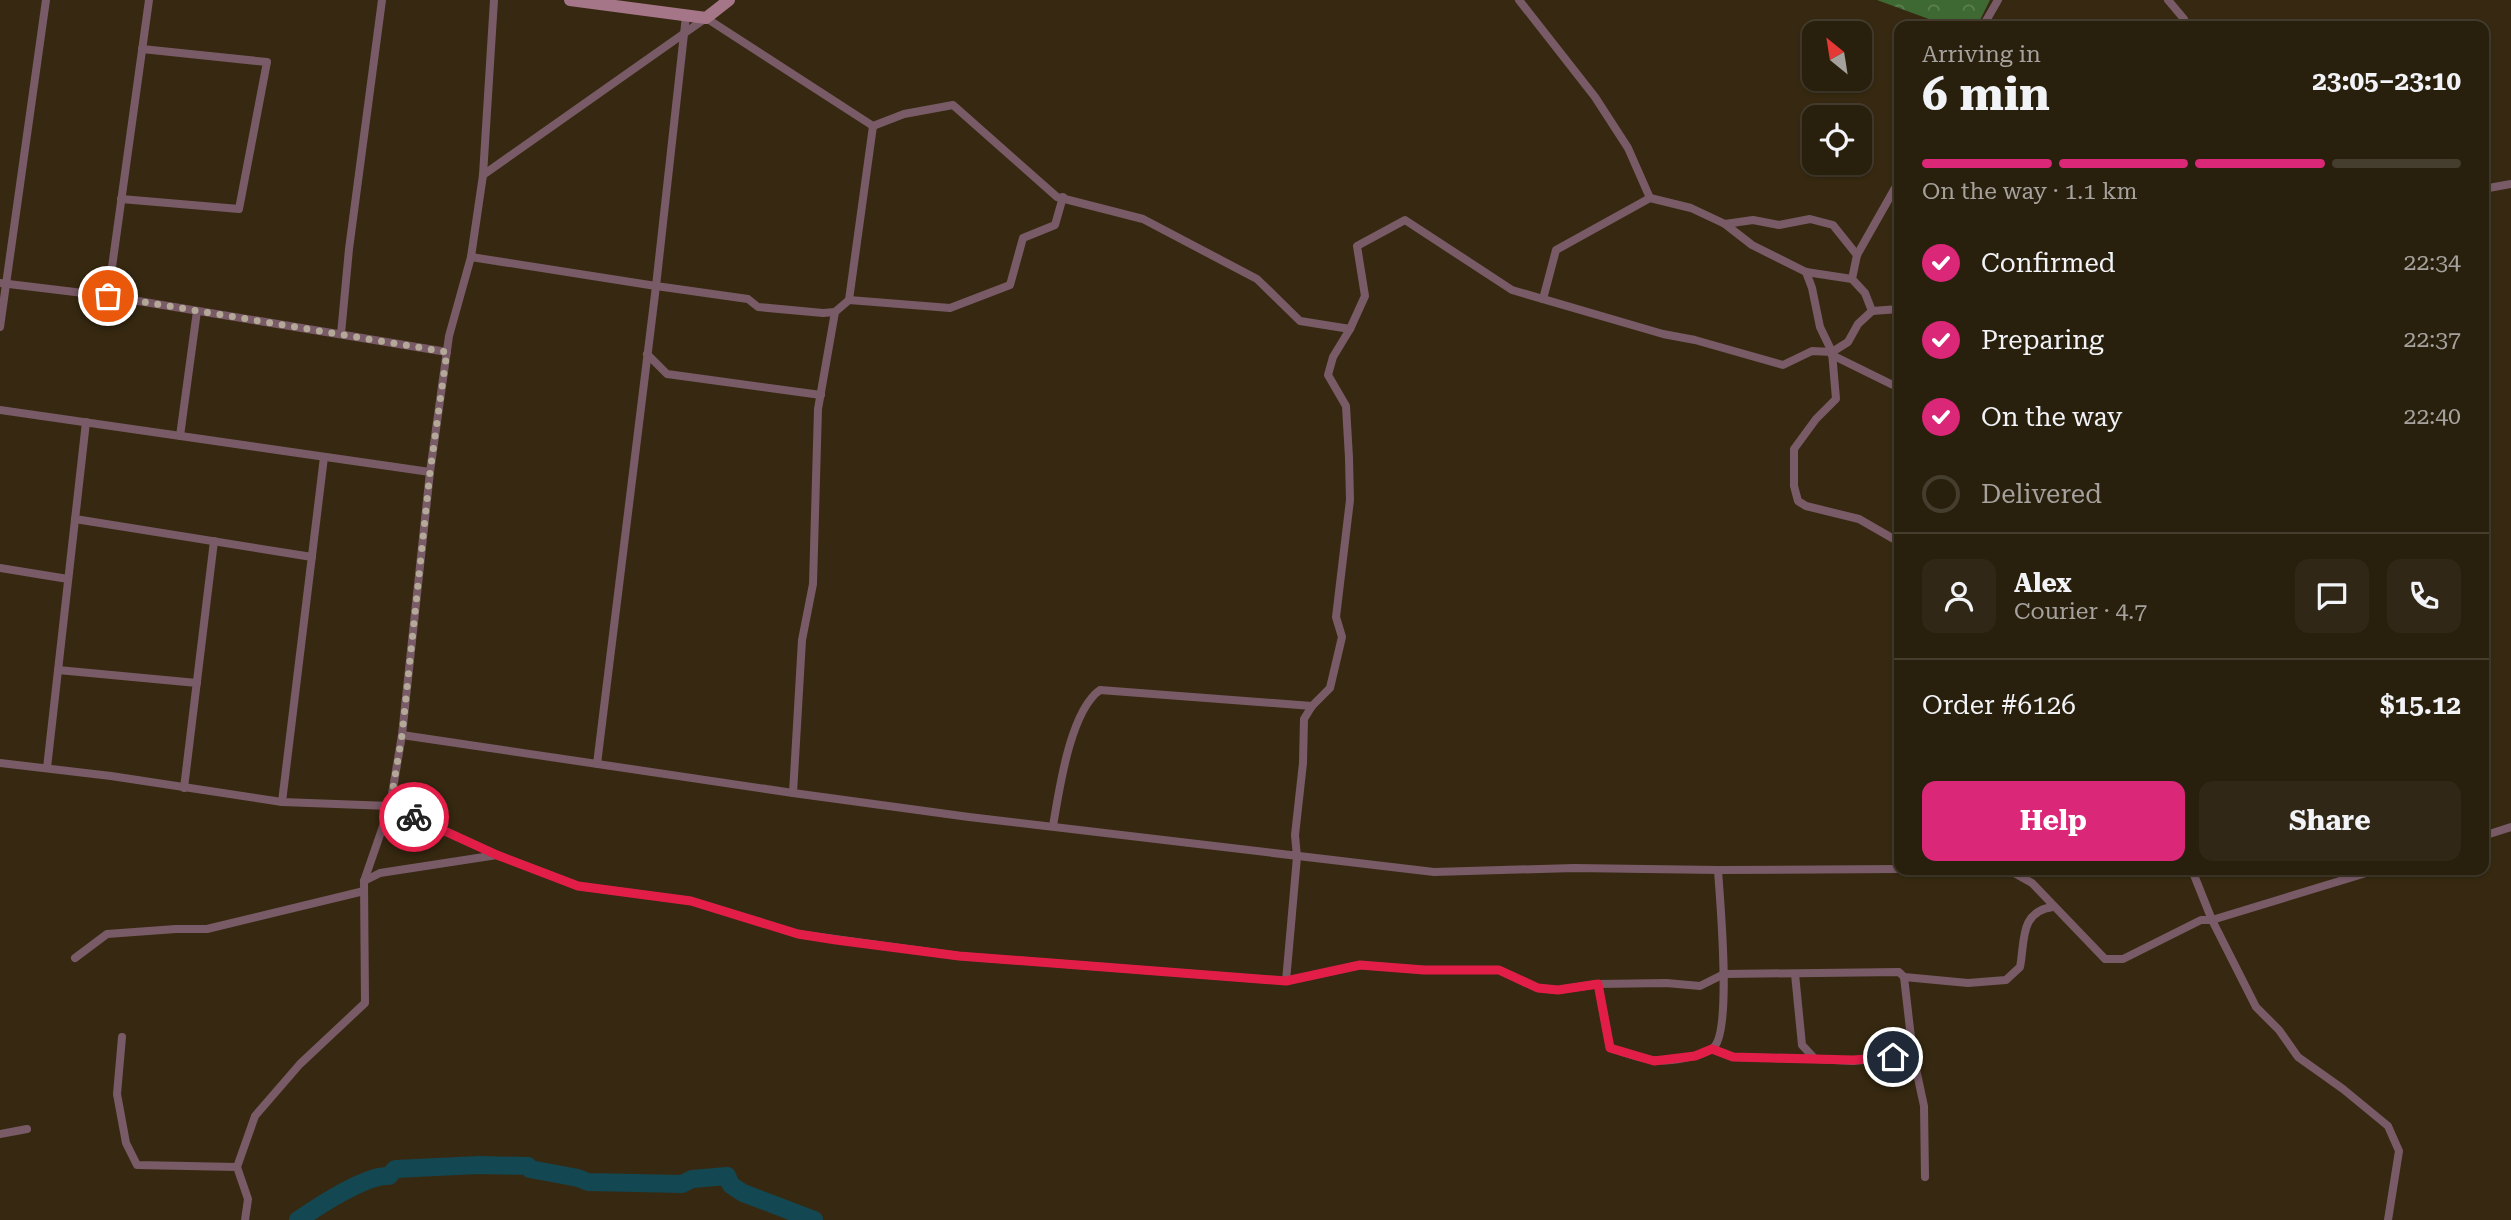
<!DOCTYPE html>
<meta charset="utf-8">
<style>
:root{--surface:#291f0d;--page:#312716;--text:#f1f3f6;--muted:#a5a29d;--line:#453d2e;--accent:#db2777}
body{margin:0;font-family:"Roboto Serif",serif;background:var(--page);color:var(--text);height:100vh;display:flex;flex-direction:column;font-size:26px;white-space:nowrap}
*{box-sizing:border-box;margin:0}
p{font-size:23px;color:var(--muted)}
.icon{flex:none;width:38px;height:38px;fill:none;stroke:currentColor;stroke-width:2;stroke-linecap:round;stroke-linejoin:round}
.map{position:relative;flex:1;overflow:hidden}
.panel{position:absolute;left:1894px;top:21px;width:595px;height:854px;display:flex;flex-direction:column;background:var(--surface);border-radius:14px;box-shadow:0 2px 5px #0004,0 0 0 2px var(--line)}
.panel>*{flex:none}
.needle{width:46px;rotate:330deg}
.tools{position:absolute;left:1802px;top:21px;display:grid;gap:14px}
.tools a{display:grid;place-items:center;width:70px;height:70px;border-radius:14px;background:var(--surface);box-shadow:0 2px 5px #0004,0 0 0 2px var(--line);font-size:35px}
.pin{position:absolute;display:grid;place-items:center;width:60px;height:60px;color:#fff;margin:-30px;border:4px solid #fff;border-radius:50%;box-shadow:0 2px 7px #0007}
.courier{position:absolute;display:grid;place-items:center;width:70px;height:70px;margin:-35px;border:5px solid #e11d48;border-radius:50%;background:#fff;color:#222;box-shadow:0 2px 9px #0007}
.overview em{font-style:normal;font-weight:700}
.overview div{display:flex;flex-direction:column-reverse}
.overview{display:flex;align-items:center;justify-content:space-between;height:119px;padding:0 28px}
h1{font-size:46px;font-weight:700;line-height:52px}
.bar{display:grid;grid-template-columns:repeat(4,1fr);gap:10px 7px;align-content:center;height:84px;padding:0 28px}
.bar i{height:9px;border-radius:5px;background:var(--line)}
.bar .active{background:var(--accent)}
.bar p{grid-column:span 4}
.line{display:flex;align-items:center;gap:18px;padding:0 28px;border-top:2px solid var(--line)}
.line div{flex:1}
.round{display:grid;place-items:center;flex:none;width:74px;height:74px;border-radius:14px;background:var(--page)}
ol{padding:0 28px;list-style:none}
li{display:flex;align-items:center;gap:21px;height:77px}
li p{margin-inline-start:auto}
li .icon{padding:7px;border-radius:50%;background:var(--accent);color:#fff;stroke-width:4}
li:last-child{color:var(--muted)}
li i{width:38px;height:38px;border:4px solid var(--line);border-radius:50%}
.button{display:flex;gap:14px;margin-top:auto;padding:14px 28px}
.button a{flex:1;height:80px;border-radius:14px;background:var(--accent);color:#fff;font-size:28px;font-weight:700;line-height:80px;text-align:center}
.button a+a{background:var(--page);color:var(--text)}
.map>svg:first-child{display:block}
.forest{fill:url(#forest-crowns)}
.lines{fill:none;stroke-linecap:round;stroke-linejoin:round}
.river{stroke:#134752;stroke-width:18}
.street{stroke:#795b67;stroke-width:8}
.secondary{stroke:#a57588;stroke-width:12}
.done{stroke:#b4a998;stroke-width:7;stroke-dasharray:0 12.6}
.route{stroke:#e11d48;stroke-width:9}
</style>
<div class="map">
<svg width="2511" height="1220" viewBox="0 0 2511 1220">
<defs>
<pattern id="forest-crowns" width="20" height="18" patternUnits="userSpaceOnUse" patternTransform="scale(1.75)"><rect width="20" height="18" fill="#3f6933"/><path d="M2 6a3 3 0 1 1 6 0M12 15a3 3 0 1 1 6 0" fill="none" stroke="#5c7f50"/></pattern>
</defs>
<rect width="100%" height="100%" fill="#372911"/>
<path class="forest" d="M1877 0H1990L1977 26H1948Z"/>
<g class="lines">
<path class="river" d="M298 1220C317 1207 367 1174 389 1176L395 1169 479 1165 528 1166 530 1169 578 1178 588 1182 682 1184 692 1179 727 1176 731 1185 743 1193 814 1220"/>
<g class="street">
<path d="M1519 0 1595 97 1628 148 1650 198 1556 250 1543 299"/>
<path d="M2168 0 2184 19 2186 26"/>
<path d="M686 16 656 286 748 299 758 307 823 313 835 312 849 300 873 126"/>
<path d="M1983 26 1998 0"/>
<path d="M483 175 706 18 873 126 904 114 953 105 1057 197 1143 219 1257 279 1300 321 1350 329 1365 296 1357 246 1405 220 1512 290 1663 334 1695 340 1783 365 1812 351 1832 352 1848 342 1858 324 1872 311 1865 293 1852 279 1857 255 1899 181"/>
<path d="M2483 189 2511 184"/>
<path d="M1650 198 1691 208 1725 224 1753 220 1779 225 1810 219 1833 225 1857 255"/>
<path d="M121 199 239 209 267 62 142 49"/>
<path d="M1725 224 1752 245 1806 272 1852 279"/>
<path d="M471 257 656 286 597 764"/>
<path d="M1806 272 1812 288 1820 327 1832 352 1836 399 1816 419 1794 449V486L1798 501 1806 506 1859 519 1899 542"/>
<path d="M0 283 108 296 447 352"/>
<path d="M108 296 149 0"/>
<path d="M849 300 950 308 1010 285 1023 238 1055 225 1063 197"/>
<path d="M1872 311 1899 309"/>
<path d="M0 327 46 0"/>
<path d="M341 334 349 249 382 0"/>
<path d="M647 354 667 374 821 395"/>
<path d="M1832 355 1899 388"/>
<path d="M0 410 430 472"/>
<path d="M180 436 197 311"/>
<path d="M75 519 312 557"/>
<path d="M0 568 68 579"/>
<path d="M58 670 197 683"/>
<path d="M402 735 793 793 969 817 1434 872 1574 868 1718 870 1899 869"/>
<path d="M0 763 111 776 282 802 390 806 497 855 578 886 691 901 798 934 959 956 1286 981 1360 965 1424 970H1499L1537 988 1558 990 1598 984 1666 983 1700 986 1724 974 1899 972 1904 977 1968 983 2006 980 2020 967C2025 943 2019 911 2053 907"/>
<path d="M47 768 86 422"/>
<path d="M184 788 214 541"/>
<path d="M793 793 802 640 813 584 818 409 835 312"/>
<path d="M282 802 324 457"/>
<path d="M1053 826C1059 791 1070 711 1100 690L1312 706"/>
<path d="M2483 836 2511 827"/>
<path d="M2009 870 2032 883 2105 959H2123L2201 920H2212L2376 870"/>
<path d="M2192 870 2212 920 2256 1007 2279 1030 2298 1057 2343 1089 2388 1126 2399 1151 2388 1220"/>
<path d="M364 881 380 873 497 855"/>
<path d="M75 958 107 934 176 929H207L364 891"/>
<path d="M1795 974 1802 1045 1815 1059 1853 1061 1913 1055"/>
<path d="M1904 977 1913 1055 1924 1106 1925 1177"/>
<path d="M1286 981 1297 857 1295 835 1303 763 1304 719 1312 706 1330 688 1342 637 1336 617 1350 500 1349 458 1346 406 1328 375 1333 357 1350 329"/>
<path d="M1598 984 1610 1048C1623 1052 1638 1058 1652 1060 1666 1062 1704 1057 1714 1047 1732 1029 1720 901 1718 870"/>
<path d="M122 1037 117 1094 126 1143 137 1165 237 1167 248 1199 245 1220"/>
<path d="M1712 1049 1733 1057 1815 1059"/>
<path d="M0 1134 27 1129"/>
<path d="M237 1167 255 1116 300 1064 365 1003 364 881 390 806 402 735 430 472 449 336 471 257 483 175 494 0"/>
</g>
<path class="secondary" d="M570 0 706 18 729 0"/>
</g>
<g class="lines">
<path class="done" d="M108 296 447 352 430 472 402 735 390 806 414 817"/>
<path class="route" d="M414 817 497 855 578 886 691 901 798 934 836 940 959 956 1286 981 1360 965 1424 970H1499L1538 988 1558 990 1598 984 1610 1048 1654 1061 1695 1056 1712 1049 1733 1057 1853 1060 1893 1057"/>
</g>
</svg>
<div class="tools">
<a><svg class="needle" viewBox="-14 -14 28 28"><path d="M0-13l5 13h-10z" fill="#e53935"/><path d="M0 13l5-13h-10z" fill="#a5a29d"/></svg></a>
<a><svg class="icon" aria-label="locate" viewBox="0 0 24 24"><circle cx="12" cy="12" r="6"/><path d="M12 2v4M12 18v4M2 12h4M18 12h4"/></svg></a>
</div>
<div class="pin" style="left:108px;top:296px;background:#ea580c"><svg class="icon" aria-label="bag" viewBox="0 0 24 24"><path d="M5 8h14l-1 12H6zM9 8a3 3 0 0 1 6 0"/></svg></div>
<div class="pin" style="left:1893px;top:1057px;background:#1f2937"><svg class="icon" aria-label="home" viewBox="0 0 24 24"><path d="M3 11l9-7 9 7M6 9v11h12V9"/></svg></div>
<div class="courier" style="left:414px;top:817px"><svg class="icon" aria-label="bike" viewBox="0 0 24 24"><circle cx="6" cy="16" r="4"/><circle cx="18" cy="16" r="4"/><path d="M6 16l4-8h5l3 8M10 8l3 8H6M13 5h3"/></svg></div>
<section class="panel">
<div class="overview"><div><h1>6 min</h1><p>Arriving in</p></div><em>23:05–23:10</em></div>
<div class="bar"><i class="active"></i><i class="active"></i><i class="active"></i><i></i><p>On the way · 1.1 km</p></div>
<ol>
<li><svg class="icon" aria-label="check" viewBox="0 0 24 24"><path d="M5 12l5 5 9-10"/></svg>Confirmed<p>22:34</p></li>
<li><svg class="icon" aria-label="check" viewBox="0 0 24 24"><path d="M5 12l5 5 9-10"/></svg>Preparing<p>22:37</p></li>
<li><svg class="icon" aria-label="check" viewBox="0 0 24 24"><path d="M5 12l5 5 9-10"/></svg>On the way<p>22:40</p></li>
<li><i></i>Delivered</li>
</ol>
<div class="line" style="height:126px"><a class="round"><svg class="icon" aria-label="person" viewBox="0 0 24 24"><circle cx="12" cy="8" r="4"/><path d="M4 21q1-7 8-7t8 7"/></svg></a><div><b>Alex</b><p>Courier · 4.7</p></div><a class="round"><svg class="icon" aria-label="chat" viewBox="0 0 24 24"><path d="M4 5h16v11H9l-5 4z"/></svg></a><a class="round"><svg class="icon" aria-label="phone" viewBox="0 0 24 24"><path d="M5 4h4l2 5-3 2q2 4 5 5l2-3 5 2v4C11 20 4 13 5 4z"/></svg></a></div>
<div class="line" style="height:91px"><div>Order #6126</div><b>$15.12</b></div>
<div class="button"><a>Help</a><a>Share</a></div>
</section>
</div>
